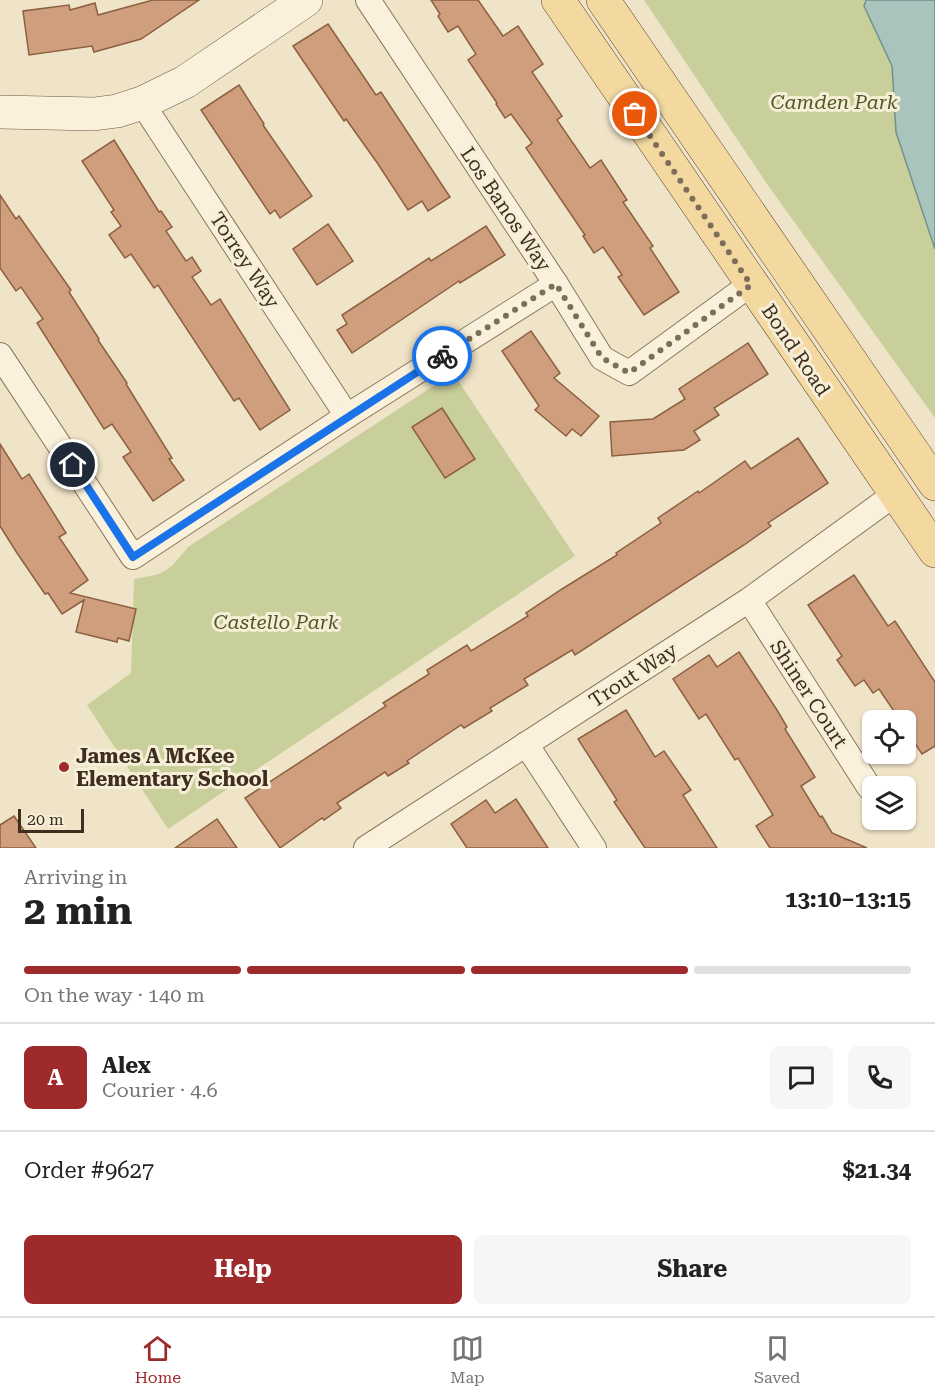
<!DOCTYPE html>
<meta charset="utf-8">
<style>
:root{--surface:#fff;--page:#f6f6f6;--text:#222;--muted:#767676;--line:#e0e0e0;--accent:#9e2a2b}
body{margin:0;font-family:"Roboto Serif",serif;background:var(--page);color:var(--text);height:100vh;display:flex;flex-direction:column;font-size:22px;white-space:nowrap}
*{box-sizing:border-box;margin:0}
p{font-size:20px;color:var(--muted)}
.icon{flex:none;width:33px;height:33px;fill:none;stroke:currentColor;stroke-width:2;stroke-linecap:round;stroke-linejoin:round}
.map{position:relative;height:848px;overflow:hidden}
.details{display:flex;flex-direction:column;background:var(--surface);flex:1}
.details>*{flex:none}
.tools{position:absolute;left:862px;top:710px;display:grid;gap:12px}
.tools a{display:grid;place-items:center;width:54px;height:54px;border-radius:9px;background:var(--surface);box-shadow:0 2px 4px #0004;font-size:30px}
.scale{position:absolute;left:18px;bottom:15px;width:66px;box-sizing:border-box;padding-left:6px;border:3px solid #3d2e20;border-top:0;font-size:16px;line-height:21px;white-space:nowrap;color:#3d2e20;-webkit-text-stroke:4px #f7eed8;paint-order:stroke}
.pin{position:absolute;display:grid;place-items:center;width:51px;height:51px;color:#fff;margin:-26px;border:3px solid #fff;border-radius:50%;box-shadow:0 2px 6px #0007}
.courier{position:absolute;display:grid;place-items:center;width:60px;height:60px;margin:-30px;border:4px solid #1a73e8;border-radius:50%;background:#fff;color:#222;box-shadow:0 2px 8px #0007}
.headline em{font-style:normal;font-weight:700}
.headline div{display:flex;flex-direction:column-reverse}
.headline{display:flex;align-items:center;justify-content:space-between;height:102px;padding:0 24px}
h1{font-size:39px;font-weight:700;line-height:45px}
.bar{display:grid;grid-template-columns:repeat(4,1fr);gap:9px 6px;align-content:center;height:72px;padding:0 24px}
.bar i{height:8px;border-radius:4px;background:var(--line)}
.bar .on{background:var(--accent)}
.bar p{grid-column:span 4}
.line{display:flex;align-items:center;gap:15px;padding:0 24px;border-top:2px solid var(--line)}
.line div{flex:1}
.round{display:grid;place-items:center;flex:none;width:63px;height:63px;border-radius:9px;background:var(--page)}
.action{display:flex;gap:12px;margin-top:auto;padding:12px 24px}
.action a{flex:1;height:69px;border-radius:9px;background:var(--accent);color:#fff;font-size:24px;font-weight:700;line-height:69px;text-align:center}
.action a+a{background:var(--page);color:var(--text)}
.dock{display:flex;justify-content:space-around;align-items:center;height:84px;border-top:2px solid var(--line);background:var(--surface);font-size:16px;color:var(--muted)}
.dock a{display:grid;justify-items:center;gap:3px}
.dock .on{color:var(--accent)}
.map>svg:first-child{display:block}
.green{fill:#c9cf9b}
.water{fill:#a9c4bc;stroke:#6f938a;stroke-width:1.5}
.building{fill:#cf9f7d;stroke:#8d5f41;stroke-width:1.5}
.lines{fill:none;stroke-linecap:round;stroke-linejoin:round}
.street-casing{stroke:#8d765c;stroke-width:26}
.secondary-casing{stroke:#6f573f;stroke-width:34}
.primary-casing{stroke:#5b4430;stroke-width:34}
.street{stroke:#faf1dc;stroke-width:24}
.secondary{stroke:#faf1dc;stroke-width:33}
.primary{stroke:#f3d9a0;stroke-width:33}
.done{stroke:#7c6e5b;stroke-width:6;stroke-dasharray:0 10.8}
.route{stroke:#1a73e8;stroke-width:8}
.poi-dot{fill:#9e2a2b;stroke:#f7eed8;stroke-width:2}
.labels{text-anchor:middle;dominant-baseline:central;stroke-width:6;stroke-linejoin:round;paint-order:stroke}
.park-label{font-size:20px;font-style:italic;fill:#4d5a26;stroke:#f7eed8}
.street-label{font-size:20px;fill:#3d2e20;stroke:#f7eed8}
.poi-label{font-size:20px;font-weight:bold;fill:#3d2e20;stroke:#f7eed8;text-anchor:start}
</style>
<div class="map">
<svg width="935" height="848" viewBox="0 0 935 848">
<rect width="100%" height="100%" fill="#f0e4c8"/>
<g class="green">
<path d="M644 0H935V418L767 184Z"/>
<path d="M453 373 575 556 168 829 87 705 131 673 134 579C166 574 168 572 188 547Z"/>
</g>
<path class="water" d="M866 0H935V249L896 132 892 66 864 6Z"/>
<g class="building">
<path d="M153 0H199L141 39 94 52 92 46 29 55 23 11 69 5 70 10 95 3 98 15Z"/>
<path d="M431 0H478L503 36 518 26 543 64 532 72 562 116 557 120 590 168 601 160 627 200 623 202 653 246 650 248 679 292 644 315 618 277 622 275 603 247 594 253 583 236 585 235 526 148 532 143 511 114 505 118 496 104 497 103 468 60 476 54 458 26 448 32 438 16 440 14Z"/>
<path d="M328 24 376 95 381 92 450 197 428 211 422 201 408 210 378 164 346 119 344 121 293 46Z"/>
<path d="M239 85 264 124 263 125 312 196 280 218 275 210 270 214 201 110Z"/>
<path d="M114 140 159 212 161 211 172 227 166 231 186 261 192 257 201 271 192 277 211 305 220 299 290 410 260 430 239 398 234 401 158 285 154 288 131 254 125 258 109 235 121 226 111 212 114 210 82 161Z"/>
<path d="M0 195 16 219 19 216 71 290 69 292 99 339 98 340 127 383 126 384 172 458 169 459 184 480 153 501 123 457 131 452 112 424 104 429 37 323 43 319 21 287 16 291 0 268Z"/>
<path d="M328 224 353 261 317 285 293 249Z"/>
<path d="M486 226 505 255 460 283 459 281 352 353 337 330 347 324 342 315 429 258 431 261Z"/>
<path d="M531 331 560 373 554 378 599 416 581 436 572 429 566 436 535 410 539 406 502 351Z"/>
<path d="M748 343 768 374 714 408 719 415 694 431 700 440 684 450 612 456 610 422 653 419 685 399 679 389Z"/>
<path d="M442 408 475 459 445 478 412 427Z"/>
<path d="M798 438 828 483 768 523 771 526 744 545 575 655 572 650 524 679 528 685 490 708 492 711 464 728 461 725 407 761 409 763 388 776 385 772 337 803 341 808 324 820 322 818 280 848 245 798 386 706 383 703 429 674 427 670 467 645 471 651 528 616 526 613 562 589 617 555 616 553 661 523 658 518 698 491 699 493 745 461 751 469Z"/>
<path d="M0 444 22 479 29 474 66 533 59 537 88 580 70 593 136 609 129 641 118 638 117 642 76 632 84 600 62 614 48 593 45 594 17 553 0 526Z"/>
<path d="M854 575 888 626 895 621 935 682V746L922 754 906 730V720H900L879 689 873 693 864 680 855 686 837 660 842 656 808 605Z"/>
<path d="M739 652 777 710 787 727 785 729 815 777 801 786 820 817 822 816 832 833 867 848H770L756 826 773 815 738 758 735 760 706 714 699 719 673 679 709 655 717 667Z"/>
<path d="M626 710 655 757 664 751 691 790 683 795 717 848H645L614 802 617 800 578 739Z"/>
<path d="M516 799 548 848H467L451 824 486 800 495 813Z"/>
<path d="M14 816 36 848H0V825Z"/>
<path d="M217 819 237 848H175Z"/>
</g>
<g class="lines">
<defs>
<g id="street">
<path d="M368 0 556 284 602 358 629 373 751 284"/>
<path d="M142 103 347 416"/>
<path d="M0 355 133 557 347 416 556 284"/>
<path d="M749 600 869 787"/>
<path d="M526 744 594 848"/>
<path d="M366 848 749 600 895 494"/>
</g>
<path id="secondary" d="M0 112 94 114 117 111 142 103 185 82 306 0"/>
<g id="primary">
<path d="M558 0 935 551"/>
<path d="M603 0 935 484"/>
</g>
</defs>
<use href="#street" class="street-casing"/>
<use href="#secondary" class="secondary-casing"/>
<use href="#primary" class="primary-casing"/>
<use href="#street" class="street"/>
<use href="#secondary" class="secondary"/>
<use href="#primary" class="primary"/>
</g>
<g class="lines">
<path class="done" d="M442 356 556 284 602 358 629 373 751 285 635 114"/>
<path class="route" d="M73 465 133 557 442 356"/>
</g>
<circle class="poi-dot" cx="64" cy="767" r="6"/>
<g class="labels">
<g class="park-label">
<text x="834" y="102">Camden Park</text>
<text x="276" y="622">Castello Park</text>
</g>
<g class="street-label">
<text transform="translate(506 209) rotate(56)">Los Banos Way</text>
<text transform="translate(245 260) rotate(57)">Torrey Way</text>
<text transform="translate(796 350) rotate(56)">Bond Road</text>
<text transform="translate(633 675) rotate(-33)">Trout Way</text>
<text transform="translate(809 694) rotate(57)">Shiner Court</text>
</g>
<g class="poi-label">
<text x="76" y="756">James A McKee<tspan x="76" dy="23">Elementary School</tspan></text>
</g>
</g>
</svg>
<div class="tools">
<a><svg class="icon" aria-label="locate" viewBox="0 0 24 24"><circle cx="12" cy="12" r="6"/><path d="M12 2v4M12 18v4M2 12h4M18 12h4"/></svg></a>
<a><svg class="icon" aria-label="layers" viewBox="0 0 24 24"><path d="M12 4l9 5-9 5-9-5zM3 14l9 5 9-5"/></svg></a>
</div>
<div class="scale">20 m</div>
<div class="pin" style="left:635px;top:114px;background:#ea580c"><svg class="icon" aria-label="bag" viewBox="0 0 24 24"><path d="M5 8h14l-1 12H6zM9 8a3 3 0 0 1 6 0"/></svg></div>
<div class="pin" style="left:73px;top:465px;background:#1f2937"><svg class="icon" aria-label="home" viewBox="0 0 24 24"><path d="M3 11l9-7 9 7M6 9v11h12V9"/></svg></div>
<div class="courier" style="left:442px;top:356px"><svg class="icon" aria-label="bike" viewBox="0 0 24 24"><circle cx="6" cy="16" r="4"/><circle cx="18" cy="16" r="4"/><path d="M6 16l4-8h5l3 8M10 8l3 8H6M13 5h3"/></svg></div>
</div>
<section class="details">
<div class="headline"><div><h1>2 min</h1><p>Arriving in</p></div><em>13:10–13:15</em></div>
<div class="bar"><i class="on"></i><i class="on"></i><i class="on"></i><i></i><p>On the way · 140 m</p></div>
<div class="line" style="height:108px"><b class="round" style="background:var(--accent);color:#fff">A</b><div><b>Alex</b><p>Courier · 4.6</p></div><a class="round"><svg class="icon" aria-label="chat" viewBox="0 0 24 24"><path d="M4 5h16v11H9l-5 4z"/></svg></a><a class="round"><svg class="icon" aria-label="phone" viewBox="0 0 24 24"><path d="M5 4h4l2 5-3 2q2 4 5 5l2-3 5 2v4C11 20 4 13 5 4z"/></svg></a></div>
<div class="line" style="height:78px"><div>Order #9627</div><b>$21.34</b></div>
<div class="action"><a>Help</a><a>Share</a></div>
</section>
<nav class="dock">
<a class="on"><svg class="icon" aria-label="home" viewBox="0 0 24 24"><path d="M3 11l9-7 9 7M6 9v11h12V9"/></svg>Home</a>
<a><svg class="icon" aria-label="map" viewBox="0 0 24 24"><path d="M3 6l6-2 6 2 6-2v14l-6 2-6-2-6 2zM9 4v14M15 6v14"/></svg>Map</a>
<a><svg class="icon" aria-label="saved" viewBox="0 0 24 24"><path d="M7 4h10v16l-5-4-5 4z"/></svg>Saved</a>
</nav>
